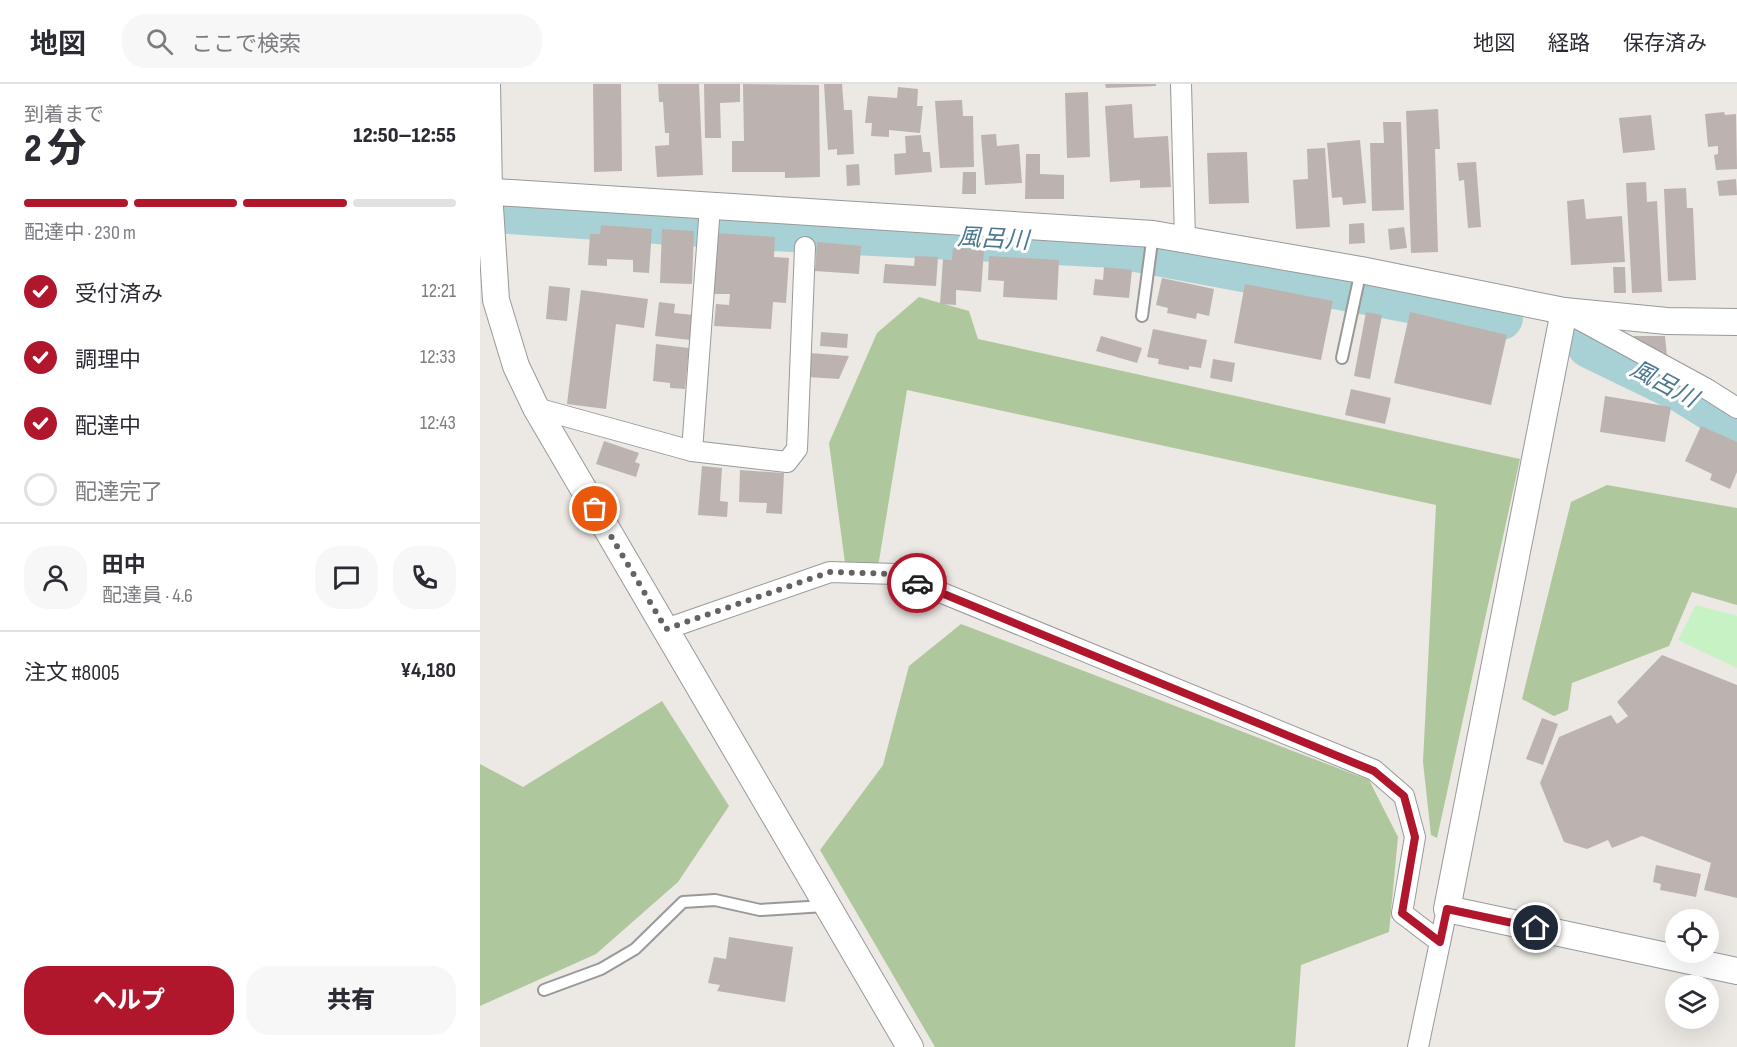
<!DOCTYPE html>
<html lang="ja">
<meta charset="utf-8">
<style>
:root{--surface:#fff;--page:#f7f7f7;--text:#2b2b33;--muted:#7c7c81;--line:#e1e1e2;--accent:#b0172d}
body{margin:0;font-family:"Sofia Sans Condensed","Noto Sans JP",sans-serif;background:var(--page);color:var(--text);height:100vh;display:flex;flex-direction:column;font-size:22px;white-space:nowrap}
*{box-sizing:border-box;margin:0}
p{font-size:20px;color:var(--muted)}
.icon{flex:none;width:33px;height:33px;fill:none;stroke:currentColor;stroke-width:2;stroke-linecap:round;stroke-linejoin:round}
.map{position:relative;flex:1;overflow:hidden}
.sheet{display:flex;flex-direction:column;background:var(--surface);width:480px}
.sheet>*{flex:none}
.tools{position:absolute;left:1185px;top:825px;display:grid;gap:12px}
.tools a{display:grid;place-items:center;width:54px;height:54px;border-radius:50%;background:var(--surface);box-shadow:0 6px 24px #0002;font-size:30px}
.pin{position:absolute;display:grid;place-items:center;width:51px;height:51px;color:#fff;margin:-26px;border:3px solid #fff;border-radius:50%;box-shadow:0 2px 6px #0007}
.courier{position:absolute;display:grid;place-items:center;width:60px;height:60px;margin:-30px;border:4px solid #b0172d;border-radius:50%;background:#fff;color:#222;box-shadow:0 2px 8px #0007}
.headline em{font-style:normal;font-weight:800}
.headline div{display:flex;flex-direction:column-reverse}
.headline{display:flex;align-items:center;justify-content:space-between;height:102px;padding:0 24px}
h1{font-size:39px;font-weight:800;line-height:45px}
.bar{display:grid;grid-template-columns:repeat(4,1fr);gap:9px 6px;align-content:center;height:72px;padding:0 24px}
.bar i{height:8px;border-radius:4px;background:var(--line)}
.bar .active{background:var(--accent)}
.bar p{grid-column:span 4}
.line{display:flex;align-items:center;gap:15px;padding:0 24px;border-top:2px solid var(--line)}
.line div{flex:1}
.round{display:grid;place-items:center;flex:none;width:63px;height:63px;border-radius:24px;background:var(--page)}
ol{padding:0 24px;list-style:none}
li{display:flex;align-items:center;gap:18px;height:66px}
li p{margin-inline-start:auto}
li .icon{padding:6px;border-radius:50%;background:var(--accent);color:#fff;stroke-width:4}
li:last-child{color:var(--muted)}
li i{width:33px;height:33px;border:3px solid var(--line);border-radius:50%}
.cta{display:flex;gap:12px;margin-top:auto;padding:12px 24px}
.cta a{flex:1;height:69px;border-radius:24px;background:var(--accent);color:#fff;font-size:24px;font-weight:800;line-height:69px;text-align:center}
.cta a+a{background:var(--page);color:var(--text)}
header{display:flex;align-items:center;gap:36px;box-sizing:border-box;height:84px;padding:0 30px;background:var(--surface);border-bottom:2px solid var(--line)}
header strong{font-size:28px}
nav{display:flex;gap:33px;margin-inline-start:auto;font-size:21px}
.search{width:420px;height:54px;background:var(--page);display:flex;align-items:center;gap:15px;box-sizing:border-box;padding:0 21px;border-radius:24px;color:var(--muted);font-size:22px}
main{display:flex;flex:1;min-height:0}
.map>svg:first-child{display:block}
.forest{fill:#afc79c}
.park{fill:#c7f2c4}
.lines{fill:none;stroke-linecap:round;stroke-linejoin:round}
.river{stroke:#a8d1d5;stroke-width:44}
.building{fill:#bcb3b0}
.service-casing{stroke:#999;stroke-width:14}
.minor-casing{stroke:#999;stroke-width:22}
.tertiary-casing{stroke:#999;stroke-width:28}
.service{stroke:#fff;stroke-width:10}
.minor{stroke:#fff;stroke-width:20}
.tertiary{stroke:#fff;stroke-width:26}
.done{stroke:#656362;stroke-width:6;stroke-dasharray:0 10.8}
.route{stroke:#b0172d;stroke-width:8}
.labels{text-anchor:middle;dominant-baseline:central;stroke-width:6;stroke-linejoin:round;paint-order:stroke}
.water-label{font-size:24px;font-style:italic;fill:#4d7891;stroke:#fff}
</style>
<header>
<strong>地図</strong>
<div class="search"><svg class="icon" aria-label="search" viewBox="0 0 24 24"><circle cx="10" cy="10" r="6"/><path d="M15 15l6 6"/></svg>ここで検索</div>
<nav><a>地図</a><a>経路</a><a>保存済み</a></nav>
</header>
<main>
<section class="sheet">
<div class="headline"><div><h1>2 分</h1><p>到着まで</p></div><em>12:50–12:55</em></div>
<div class="bar"><i class="active"></i><i class="active"></i><i class="active"></i><i></i><p>配達中 · 230 m</p></div>
<ol>
<li><svg class="icon" aria-label="check" viewBox="0 0 24 24"><path d="M5 12l5 5 9-10"/></svg>受付済み<p>12:21</p></li>
<li><svg class="icon" aria-label="check" viewBox="0 0 24 24"><path d="M5 12l5 5 9-10"/></svg>調理中<p>12:33</p></li>
<li><svg class="icon" aria-label="check" viewBox="0 0 24 24"><path d="M5 12l5 5 9-10"/></svg>配達中<p>12:43</p></li>
<li><i></i>配達完了</li>
</ol>
<div class="line" style="height:108px"><a class="round"><svg class="icon" aria-label="person" viewBox="0 0 24 24"><circle cx="12" cy="8" r="4"/><path d="M4 21q1-7 8-7t8 7"/></svg></a><div><b>田中</b><p>配達員 · 4.6</p></div><a class="round"><svg class="icon" aria-label="chat" viewBox="0 0 24 24"><path d="M4 5h16v11H9l-5 4z"/></svg></a><a class="round"><svg class="icon" aria-label="phone" viewBox="0 0 24 24"><path d="M5 4h4l2 5-3 2q2 4 5 5l2-3 5 2v4C11 20 4 13 5 4z"/></svg></a></div>
<div class="line" style="height:78px"><div>注文 #8005</div><b>¥4,180</b></div>
<div class="cta"><a>ヘルプ</a><a>共有</a></div>
</section>
<div class="map">
<svg width="1257" height="963" viewBox="0 0 1257 963">
<rect width="100%" height="100%" fill="#ece8e3"/>
<g class="forest">
<path d="M439 213 489 227 498 255 1040 375 957 754 951 751 943 678 956 421 427 306 398 483 365 479 349 359 397 249Z"/>
<path d="M1127 401 1257 424V521L1212 508 1189 562 1092 599 1088 626 1074 632 1042 615 1091 418Z"/>
<path d="M481 540 889 696 918 753 909 848 821 881 815 963H455L340 766 403 681 429 582Z"/>
<path d="M182 617 249 722 198 798 116 870 0 922V680L43 703Z"/>
</g>
<path class="park" d="M1216 521 1257 532V584L1198 556Z"/>
<g class="lines">
<g class="river">
<path d="M0 126 252 143 635 162 1021 234"/>
<path d="M1109 262 1204 308 1257 341"/>
</g>
</g>
<g class="building">
<path d="M113 0H141L142 87 114 88Z"/>
<path d="M178 0H219L223 91 177 93 175 62 189 61V49H185L183 18H179Z"/>
<path d="M224 0H260V18L240 19 241 54H225Z"/>
<path d="M263 0 339 1 340 93 305 94V88H252V57H264Z"/>
<path d="M344 0H362L364 26H372L374 70 357 71V65L348 66Z"/>
<path d="M625 0H676V2L626 4Z"/>
<path d="M418 3 438 5 437 22H443L440 49 409 46V53L391 52 392 39H385L388 12 417 14Z"/>
<path d="M608 8 610 73 587 74 585 9Z"/>
<path d="M482 16 483 32H493L494 83 460 84 455 17Z"/>
<path d="M652 20 654 54 688 52 691 103 660 104V96L630 98 625 22Z"/>
<path d="M958 25 960 65H955L958 168 931 169 926 27Z"/>
<path d="M1244 28 1245 31 1256 30 1257 85 1236 86 1234 71 1238 70V62L1228 63 1225 30Z"/>
<path d="M1171 31 1175 66 1143 69 1139 34Z"/>
<path d="M903 38H921L924 126 892 127 890 59H904Z"/>
<path d="M516 50 517 62 539 60 542 99 505 101 501 51Z"/>
<path d="M441 51 443 68H450L452 88 415 91 414 70 426 69 425 52Z"/>
<path d="M880 56 886 119 863 121 862 113 852 114 847 59Z"/>
<path d="M845 64 850 143 816 145 813 96 828 95 827 65Z"/>
<path d="M767 68 769 119 729 120 727 69Z"/>
<path d="M546 70H560V90L584 91V115H545Z"/>
<path d="M996 78 1001 143 988 144 984 96 979 97 977 79Z"/>
<path d="M379 80 380 101 367 102 366 81Z"/>
<path d="M483 88H496V110H482Z"/>
<path d="M1256 95 1257 111 1239 112 1237 97Z"/>
<path d="M1166 98 1167 118 1177 117 1182 208 1152 209 1146 99Z"/>
<path d="M1206 104 1207 124H1213L1216 196 1188 197 1184 105Z"/>
<path d="M1104 115 1106 135 1142 132 1145 178 1091 181 1087 117Z"/>
<path d="M884 139 885 159 869 160V140Z"/>
<path d="M121 141 172 145 169 189 153 188V176L127 175V182L108 181 110 150H120Z"/>
<path d="M924 143 927 164 910 166 908 145Z"/>
<path d="M182 145 214 147 212 200 180 199Z"/>
<path d="M236 149 295 153 294 173 309 174 306 219 293 218 291 245 234 242 236 220 249 221 250 210H232Z"/>
<path d="M337 158 381 162 379 190 335 187Z"/>
<path d="M473 164 504 165 501 208 476 206V221L460 220 463 175 472 176Z"/>
<path d="M435 172 458 173 456 202 403 199 405 180 434 182Z"/>
<path d="M509 172 579 176 577 216 523 213 524 197 508 196Z"/>
<path d="M624 183 652 186 649 214 613 211 615 195 623 196Z"/>
<path d="M1133 183H1145L1146 209H1134Z"/>
<path d="M682 194 734 205 729 232 717 229 716 235 687 229 688 224 676 221Z"/>
<path d="M765 200 853 217 841 276 754 259Z"/>
<path d="M69 202 90 204 87 237 66 235Z"/>
<path d="M101 206 168 215 164 244 136 240 126 325 87 320Z"/>
<path d="M179 218 195 220 194 229 213 231 210 256 175 252Z"/>
<path d="M886 228 902 231 890 295 874 292Z"/>
<path d="M930 228 1027 251 1011 321 914 299Z"/>
<path d="M673 245 727 256 721 284 709 282V286L678 280 679 275 667 273Z"/>
<path d="M341 248 368 250 367 264 340 262Z"/>
<path d="M621 252 662 264 657 279 616 267Z"/>
<path d="M1154 252H1185L1187 272 1154 256Z"/>
<path d="M176 260 209 264 205 305 190 304V299L173 297Z"/>
<path d="M330 269 369 272 359 295 328 293Z"/>
<path d="M733 275 755 279 752 298 730 294Z"/>
<path d="M871 305 911 314 905 340 865 331Z"/>
<path d="M1125 312 1191 323 1185 358 1120 348Z"/>
<path d="M1221 342 1257 358V388L1250 405 1230 396 1232 390 1205 377Z"/>
<path d="M124 357 159 369 155 378 160 380 156 393 116 380Z"/>
<path d="M222 382 242 384 240 417 248 418 247 433 218 431Z"/>
<path d="M260 386 304 389 302 430 286 429 287 419 259 418Z"/>
<path d="M1182 571 1257 601V814L1224 806 1231 779 1162 752 1132 764 1128 756 1107 765 1084 758 1060 699 1079 653 1131 631 1137 640 1148 632 1137 618Z"/>
<path d="M1062 634 1078 640 1063 681 1046 675Z"/>
<path d="M1176 781 1221 790 1216 813 1180 806 1181 800 1173 798Z"/>
<path d="M249 853 313 863 305 918 237 907 240 901 228 899 234 873 246 875Z"/>
</g>
<g class="lines">
<defs>
<g id="service">
<path d="M662 232 673 150"/>
<path d="M862 274 881 186"/>
<path d="M64 906 121 885 155 865 203 818 235 816 280 826 345 822"/>
</g>
<g id="minor">
<path d="M701 0 705 155"/>
<path d="M1091 231 1227 305 1257 324"/>
<path d="M56 324 212 367 307 378 317 365 325 163"/>
<path d="M212 367 230 122"/>
<path d="M186 545 350 488 416 490 894 686 924 712 935 753 922 829 960 858"/>
<path d="M938 963 967 825"/>
</g>
<g id="tertiary">
<path d="M7 0 9 108 16 216 36 282 56 324 430 963"/>
<path d="M0 107 673 150 881 186 1084 227 1187 237 1257 238"/>
<path d="M1084 227 967 825 1257 887"/>
</g>
</defs>
<use href="#service" class="service-casing"/>
<use href="#minor" class="minor-casing"/>
<use href="#tertiary" class="tertiary-casing"/>
<use href="#service" class="service"/>
<use href="#minor" class="minor"/>
<use href="#tertiary" class="tertiary"/>
</g>
<g class="lines">
<path class="done" d="M115 425 186 545 350 488 416 490 437 499"/>
<path class="route" d="M437 499 894 687 924 712 935 753 922 829 960 858 967 825 1056 844"/>
</g>
<g class="labels">
<g class="water-label">
<text transform="translate(513 155) rotate(3)">風呂川</text>
<text transform="translate(1184 300) rotate(28)">風呂川</text>
</g>
</g>
</svg>
<div class="tools">
<a><svg class="icon" aria-label="locate" viewBox="0 0 24 24"><circle cx="12" cy="12" r="6"/><path d="M12 2v4M12 18v4M2 12h4M18 12h4"/></svg></a>
<a><svg class="icon" aria-label="layers" viewBox="0 0 24 24"><path d="M12 4l9 5-9 5-9-5zM3 14l9 5 9-5"/></svg></a>
</div>
<div class="pin" style="left:115px;top:425px;background:#ea580c"><svg class="icon" aria-label="bag" viewBox="0 0 24 24"><path d="M5 8h14l-1 12H6zM9 8a3 3 0 0 1 6 0"/></svg></div>
<div class="pin" style="left:1056px;top:844px;background:#1f2937"><svg class="icon" aria-label="home" viewBox="0 0 24 24"><path d="M3 11l9-7 9 7M6 9v11h12V9"/></svg></div>
<div class="courier" style="left:437px;top:499px"><svg class="icon" aria-label="car" viewBox="0 0 24 24"><path d="M5 17H2v-5l4-1 3-4h7l3 4 3 1v5h-3M9 17h6M6 11h13"/><circle cx="7" cy="17" r="2"/><circle cx="17" cy="17" r="2"/></svg></div>
</div>
</main>
